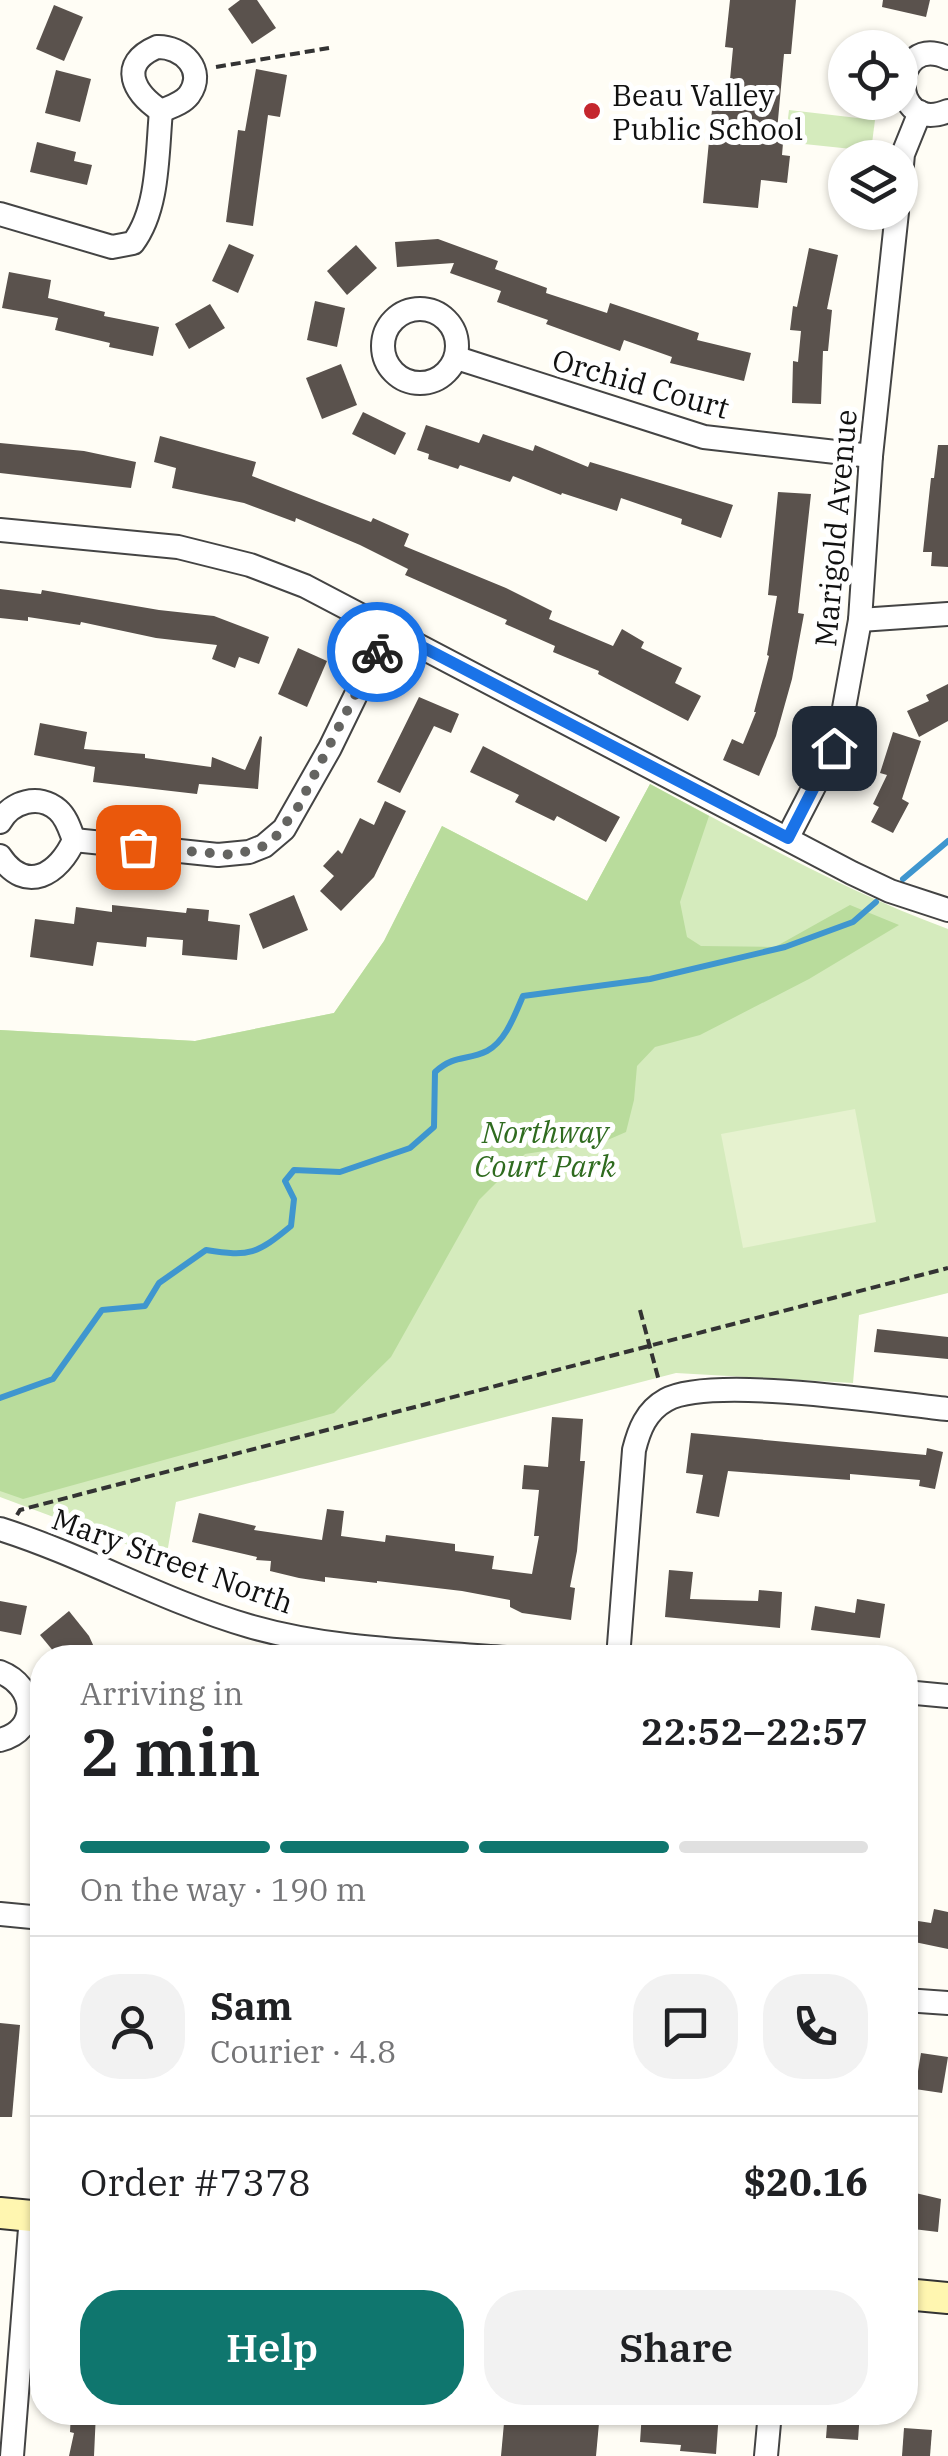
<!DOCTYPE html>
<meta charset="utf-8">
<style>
:root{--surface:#fff;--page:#f2f2f2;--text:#202124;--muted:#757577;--line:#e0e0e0;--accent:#0f766e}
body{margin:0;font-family:"IBM Plex Serif",serif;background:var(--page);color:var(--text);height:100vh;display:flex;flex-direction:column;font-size:38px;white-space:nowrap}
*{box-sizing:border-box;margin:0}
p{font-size:32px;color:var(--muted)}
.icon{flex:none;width:55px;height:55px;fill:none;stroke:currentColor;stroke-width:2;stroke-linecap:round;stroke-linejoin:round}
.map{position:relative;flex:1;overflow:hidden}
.panel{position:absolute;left:30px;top:1645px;width:888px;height:780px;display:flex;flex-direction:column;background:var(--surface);border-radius:40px;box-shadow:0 2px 8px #0004}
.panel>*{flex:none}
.controls{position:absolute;left:828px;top:30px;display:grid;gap:20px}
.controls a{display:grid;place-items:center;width:90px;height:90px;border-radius:50%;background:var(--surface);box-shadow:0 2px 8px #0004;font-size:50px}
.pin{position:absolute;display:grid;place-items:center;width:85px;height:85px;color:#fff;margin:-42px;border-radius:20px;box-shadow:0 5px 15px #0006}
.courier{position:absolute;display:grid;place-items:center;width:100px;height:100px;margin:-50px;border:8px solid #1a73e8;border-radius:50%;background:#fff;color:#222;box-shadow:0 2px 12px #0007}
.overview em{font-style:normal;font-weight:600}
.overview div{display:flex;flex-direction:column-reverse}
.overview{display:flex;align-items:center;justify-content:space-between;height:170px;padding:0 50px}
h1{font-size:65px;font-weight:600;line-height:75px}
.bar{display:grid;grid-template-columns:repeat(4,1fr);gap:15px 10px;align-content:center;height:120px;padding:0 50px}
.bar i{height:12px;border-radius:8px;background:var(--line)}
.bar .current{background:var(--accent)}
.bar p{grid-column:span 4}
.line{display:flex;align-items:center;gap:25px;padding:0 50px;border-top:2px solid var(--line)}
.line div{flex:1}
.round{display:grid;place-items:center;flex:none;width:105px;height:105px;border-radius:40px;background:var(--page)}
.cta{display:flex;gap:20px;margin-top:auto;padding:20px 50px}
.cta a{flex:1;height:115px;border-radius:40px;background:var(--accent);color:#fff;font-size:40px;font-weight:600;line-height:115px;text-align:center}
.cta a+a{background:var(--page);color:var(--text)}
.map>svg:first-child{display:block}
.green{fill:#d5ebbd}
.forest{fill:#b9dc9c}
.pitch{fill:#e6f2cf}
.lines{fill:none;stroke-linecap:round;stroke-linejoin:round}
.stream{stroke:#3f96cf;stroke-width:6}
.building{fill:#5a524d}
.service-casing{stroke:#444;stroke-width:15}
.minor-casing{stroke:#444;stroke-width:26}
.secondary-casing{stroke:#333;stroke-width:34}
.path{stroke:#333;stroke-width:4;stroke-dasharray:10 5;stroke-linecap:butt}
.service{stroke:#fff;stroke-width:11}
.minor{stroke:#fff;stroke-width:22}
.secondary{stroke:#fff6b0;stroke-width:30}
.done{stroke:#646461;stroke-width:10;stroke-dasharray:0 18}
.route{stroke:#1a73e8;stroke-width:12}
.poi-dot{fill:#c4262e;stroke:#fff;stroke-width:4}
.labels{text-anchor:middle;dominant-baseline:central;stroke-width:10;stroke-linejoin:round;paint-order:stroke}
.poi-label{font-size:30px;fill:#111;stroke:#fff;text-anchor:start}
.street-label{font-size:30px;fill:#111;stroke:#fff}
.park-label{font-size:30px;font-style:italic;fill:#2f6b1f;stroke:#fff}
</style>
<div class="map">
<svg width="948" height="2456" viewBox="0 0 948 2456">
<rect width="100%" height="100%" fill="#fffdf5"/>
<g class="green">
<path d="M789 110 875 120 871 151 785 142Z"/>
<path d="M650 784C748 836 844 891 948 929V1293L859 1315 853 1383 676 1373 618 1388 176 1502 166 1559 0 1497V1030L195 1041 334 1013 384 941 442 826 587 901Z"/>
</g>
<path class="forest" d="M650 784 709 816 680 902 687 937 701 946 775 947 850 905 899 925 809 979 700 1035 655 1047 637 1066 634 1100 626 1132 603 1142 525 1154 479 1200 391 1357 334 1413 23 1499 0 1491V1030L195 1041 334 1013 384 941 442 826 587 901Z"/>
<path class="pitch" d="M855 1109 876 1222 743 1248 721 1134Z"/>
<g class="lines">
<g class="stream">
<path d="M903 879 948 841"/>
<path d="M0 1398 53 1379 102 1310 145 1306 159 1283 206 1250C250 1257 257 1254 291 1226L294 1199 285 1181 294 1170 340 1172 410 1148 434 1127 435 1072C455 1054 467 1061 487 1051 506 1041 515 1014 523 996L650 979 785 947 853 922 876 902"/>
</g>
</g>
<g class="building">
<path d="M240 0H257L276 28 252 44 228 9Z"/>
<path d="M730 0H796L791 54H784L777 131H784L782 155 790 156 787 183 761 180 758 208 703 203 712 110 727 111 733 48 725 47Z"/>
<path d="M883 0H930L926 17 882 7Z"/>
<path d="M54 5 83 17 64 61 36 49Z"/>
<path d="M256 69 287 75 280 117 268 115 253 226 226 222 238 130 245 131Z"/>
<path d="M56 70 91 79 80 122 45 113Z"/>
<path d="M37 142 76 152 74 161 92 165 87 185 30 172Z"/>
<path d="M438 239 498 261 495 269 547 288 546 293 607 313 610 303 699 333 697 340 751 353 744 381 670 363 672 357 624 340 620 351 546 324 548 320 497 302 501 291 450 273 454 263 397 267 395 242Z"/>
<path d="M229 244 254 255 238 293 212 281Z"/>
<path d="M356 245 377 268 347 295 327 271Z"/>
<path d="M809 248 838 255 827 309 832 310 828 351H823L821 404 792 403 793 361 798 362 801 331 790 330 793 306 797 307Z"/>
<path d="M9 272 51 280 48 298 105 312 104 316 159 327 153 356 109 347 110 343 55 330 58 318 2 308Z"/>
<path d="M315 301 345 308 337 347 307 340Z"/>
<path d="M210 304 225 328 189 349 175 324Z"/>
<path d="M341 364 357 405 322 419 306 378Z"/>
<path d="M363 412 406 433 395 455 352 434Z"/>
<path d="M426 425 479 443 483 434 533 451 535 445 588 467 590 462 733 505 721 538 681 524 682 519 621 498 617 511 562 493 561 495 513 476 510 482 460 465 458 469 428 459 429 454 417 450Z"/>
<path d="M160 436 256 462 252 476 371 522 373 518 409 534 404 546 506 588 552 611 549 619 613 646 622 629 644 642 641 648 682 668 675 683 701 696 688 721 598 674 599 671 553 652 555 646 505 624 507 620 405 575 408 569 360 545 296 518 295 522 244 503 172 488 176 468 154 462Z"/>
<path d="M0 443 84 451 136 462 131 488 0 473Z"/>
<path d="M938 445H948V567L931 566 932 552H923L931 478H934Z"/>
<path d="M778 492 811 494 798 613 804 614 792 679 776 736 759 776 723 760 732 739 743 744 756 712H754L769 656 767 655 777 596 768 595Z"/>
<path d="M0 589 41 594 42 590 159 610 214 616 269 637 259 664 239 657 235 668 212 659 217 645 156 638 81 622 80 625 28 617V621L0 618Z"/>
<path d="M298 648 327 661 307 707 278 694Z"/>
<path d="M948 684V721L919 737 907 711 929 701 926 695Z"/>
<path d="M419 697 459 714 451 733 434 726 400 793 377 782Z"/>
<path d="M40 723 87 732 84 749 145 754V758L211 767 212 757 245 770 260 736 262 737 258 789 199 784 197 794 93 782 95 767 34 755Z"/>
<path d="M893 732 921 741 902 799 909 803 893 833 871 822 879 807 873 804 887 775 880 773Z"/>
<path d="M483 746 620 817 606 842 557 816 554 821 515 802 519 795 470 772Z"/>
<path d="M385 801 406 811 374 877 341 911 320 891 334 876 323 866 338 850 342 854 360 818 374 825Z"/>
<path d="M294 895 308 930 263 949 249 914Z"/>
<path d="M112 905 186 913 187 908 209 910 208 921 240 925 237 960 182 955 183 940 147 937 146 947 97 942 93 966 30 957 35 919 74 924 76 907 112 912Z"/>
<path d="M877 1329 948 1337V1359L874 1352Z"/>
<path d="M552 1417 583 1419 580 1461H585L577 1551 570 1587 575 1588 571 1620 522 1613 510 1607V1600L462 1591 377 1581V1583L325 1577V1582L299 1578 270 1571 271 1561 256 1560 257 1557 192 1542 199 1513 256 1526 254 1530 322 1540 327 1509 344 1511 341 1536 385 1542 386 1535 455 1544V1551L494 1556 492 1569 532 1574 539 1536H534L539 1490 522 1489 524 1465 548 1467Z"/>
<path d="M691 1433 926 1455 927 1448 943 1452 935 1489 919 1486 920 1480 850 1474V1480L728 1471 719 1517 696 1513 703 1475 686 1473Z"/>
<path d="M669 1570 693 1572 690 1599 758 1601 759 1590 782 1592 780 1628 665 1617Z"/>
<path d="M857 1599 885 1604 880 1638 811 1630 815 1606 855 1613Z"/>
<path d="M0 1601 27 1606 21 1635 0 1631Z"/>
<path d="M69 1611 89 1636 99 1658H59L40 1635Z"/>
<path d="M934 1909 948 1912V1949L905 1940V1919L931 1923Z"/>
<path d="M0 2023 20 2025 12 2117H0Z"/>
<path d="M921 2053 948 2057 942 2093 915 2089Z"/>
<path d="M907 2191 941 2199 938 2232 905 2228Z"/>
<path d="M71 2412H96L94 2456H69L74 2433 70 2432Z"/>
<path d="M505 2412H600L596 2456H501Z"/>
<path d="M642 2412H719L716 2454 680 2451 681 2445 640 2442Z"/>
<path d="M828 2412H860L858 2440 826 2438Z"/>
<path d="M904 2428 932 2430 930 2456H902Z"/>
</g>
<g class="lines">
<defs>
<path id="service" d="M22 2329 42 2331"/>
<g id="minor">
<path d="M157 47C182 46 207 70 189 95 182 104 170 107 161 111 134 93 117 64 157 47Z"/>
<path d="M948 58C890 31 888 136 948 111"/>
<path d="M900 187 903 154 920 112"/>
<path d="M0 214 112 247 133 243C159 209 157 153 161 111"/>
<circle cx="420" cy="346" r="37"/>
<path d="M457 358 704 437 871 456"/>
<path d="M0 530 178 547 250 565 305 586 852 873 890 891 948 910"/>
<path d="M860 620 948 614"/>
<path d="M0 822C11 802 39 793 58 810 67 818 70 830 74 840 59 874 26 895 0 856"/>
<path d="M788 837 834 748 842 719 860 620 871 456 897 212"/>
<path d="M74 840 218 855 249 852 264 846 284 829 330 748 388 629"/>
<path d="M0 1529C85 1556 163 1601 249 1626 332 1650 420 1651 506 1658"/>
<path d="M618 1658 634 1450C639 1430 646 1411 666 1400 711 1375 889 1403 948 1409"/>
<path d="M0 1672C36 1686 40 1730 0 1740"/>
<path d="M905 1692 948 1696"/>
<path d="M0 1914 42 1918"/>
<path d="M905 2000 948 2003"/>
<path d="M12 2456 31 2216"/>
<path d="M766 2456 770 2412"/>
</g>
<g id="secondary">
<path d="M0 2213 42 2217"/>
<path d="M905 2294 948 2298"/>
</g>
</defs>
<use href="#service" class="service-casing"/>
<use href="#minor" class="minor-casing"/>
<use href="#secondary" class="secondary-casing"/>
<g class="path">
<path d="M216 67 329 48"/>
<path d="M640 1310 659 1381"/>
<path d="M17 1515 20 1510 948 1268"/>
</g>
<use href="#service" class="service"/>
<use href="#minor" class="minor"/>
<use href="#secondary" class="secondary"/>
</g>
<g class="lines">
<path class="done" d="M138 847 235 855 264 846 274 839 298 807 377 652"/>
<path class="route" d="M377 652 388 629 788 838 834 748"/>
</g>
<circle class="poi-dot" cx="592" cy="111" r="10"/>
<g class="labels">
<g class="poi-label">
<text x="612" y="94">Beau Valley<tspan x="612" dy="34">Public School</tspan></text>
</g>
<g class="street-label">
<text transform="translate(641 383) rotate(16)">Orchid Court</text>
<text transform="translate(835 528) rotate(-85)">Marigold Avenue</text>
<text transform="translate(173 1560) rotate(20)">Mary Street North</text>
</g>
<g class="park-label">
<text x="545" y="1131">Northway<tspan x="545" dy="34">Court Park</tspan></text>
</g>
</g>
</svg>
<div class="controls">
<a><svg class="icon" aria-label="locate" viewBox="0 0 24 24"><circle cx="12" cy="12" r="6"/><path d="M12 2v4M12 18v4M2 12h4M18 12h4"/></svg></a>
<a><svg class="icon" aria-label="layers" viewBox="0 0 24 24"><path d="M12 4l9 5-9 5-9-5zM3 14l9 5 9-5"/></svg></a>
</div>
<div class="pin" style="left:138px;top:847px;background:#ea580c"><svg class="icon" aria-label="bag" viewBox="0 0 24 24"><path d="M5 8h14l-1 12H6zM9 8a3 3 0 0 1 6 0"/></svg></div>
<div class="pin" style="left:834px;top:748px;background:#1f2937"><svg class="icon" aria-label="home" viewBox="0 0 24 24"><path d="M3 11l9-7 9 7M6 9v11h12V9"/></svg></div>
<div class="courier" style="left:377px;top:652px"><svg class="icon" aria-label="bike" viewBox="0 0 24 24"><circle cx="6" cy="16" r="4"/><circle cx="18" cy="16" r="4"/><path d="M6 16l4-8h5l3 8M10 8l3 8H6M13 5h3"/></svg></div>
<section class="panel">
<div class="overview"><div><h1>2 min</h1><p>Arriving in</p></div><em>22:52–22:57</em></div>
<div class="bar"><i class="current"></i><i class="current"></i><i class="current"></i><i></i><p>On the way · 190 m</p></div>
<div class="line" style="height:180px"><a class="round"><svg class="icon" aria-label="person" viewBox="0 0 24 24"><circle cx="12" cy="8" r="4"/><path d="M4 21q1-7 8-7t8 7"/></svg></a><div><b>Sam</b><p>Courier · 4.8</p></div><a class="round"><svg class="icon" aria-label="chat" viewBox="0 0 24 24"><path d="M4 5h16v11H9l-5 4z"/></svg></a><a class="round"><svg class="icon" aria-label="phone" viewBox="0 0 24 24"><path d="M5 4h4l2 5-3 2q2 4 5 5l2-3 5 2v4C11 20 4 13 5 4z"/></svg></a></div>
<div class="line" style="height:130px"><div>Order #7378</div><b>$20.16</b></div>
<div class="cta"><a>Help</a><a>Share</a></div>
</section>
</div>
